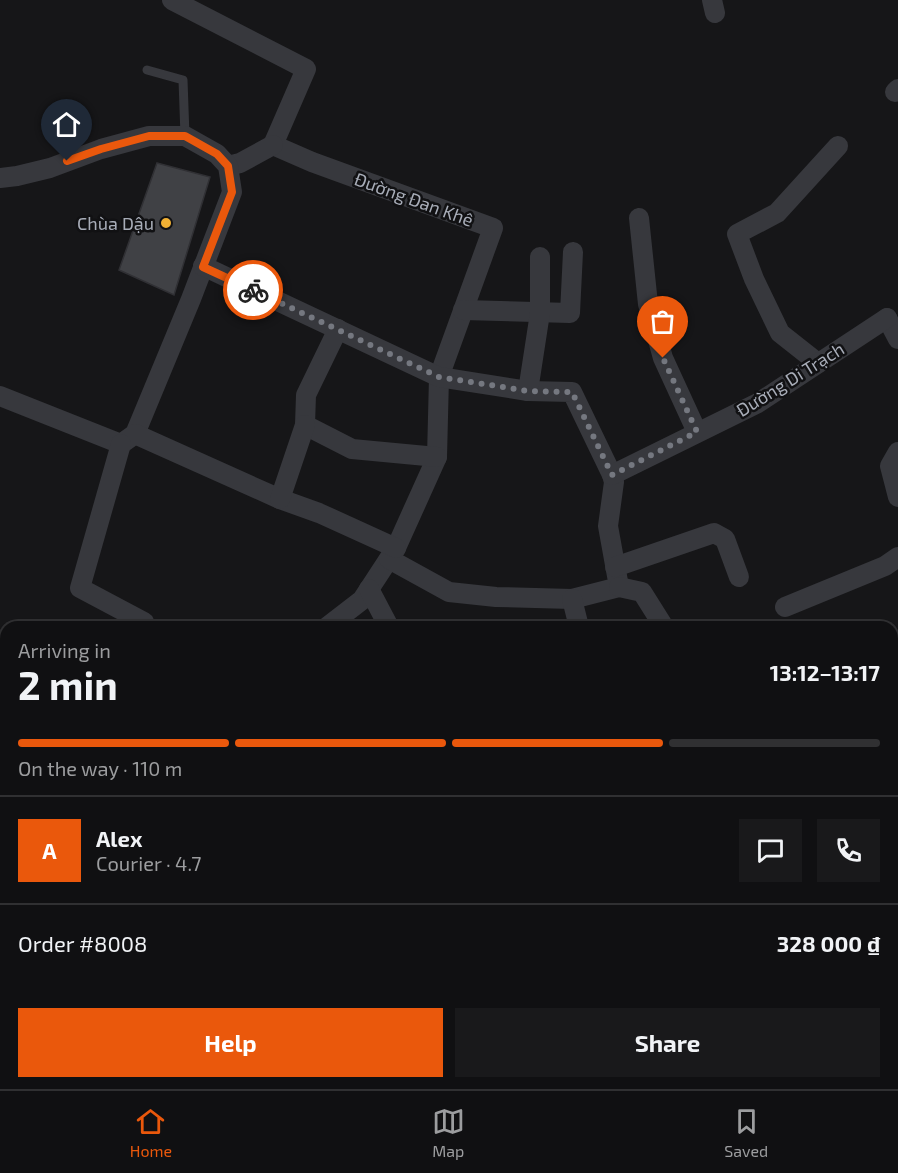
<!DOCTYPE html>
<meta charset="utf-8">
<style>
:root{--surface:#101012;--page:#19191b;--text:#f1f3f6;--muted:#9c9d9f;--line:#303032;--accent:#ea580c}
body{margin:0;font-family:"Exo 2",sans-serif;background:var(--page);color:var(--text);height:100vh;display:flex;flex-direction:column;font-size:22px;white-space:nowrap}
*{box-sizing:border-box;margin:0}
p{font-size:20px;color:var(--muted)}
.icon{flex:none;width:33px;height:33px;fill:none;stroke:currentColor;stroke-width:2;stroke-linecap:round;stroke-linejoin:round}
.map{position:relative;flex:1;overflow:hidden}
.drawer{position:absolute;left:0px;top:621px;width:898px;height:468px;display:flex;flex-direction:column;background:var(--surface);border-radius:18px 18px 0 0;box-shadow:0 2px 4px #0004,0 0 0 2px var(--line)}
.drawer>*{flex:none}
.pin{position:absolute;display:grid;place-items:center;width:51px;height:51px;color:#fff;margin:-62px -26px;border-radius:50% 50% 50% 0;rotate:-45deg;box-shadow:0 0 6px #0007}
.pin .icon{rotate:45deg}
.courier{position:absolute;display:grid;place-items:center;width:60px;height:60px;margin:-30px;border:4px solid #ea580c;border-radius:50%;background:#fff;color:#222;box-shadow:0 2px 8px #0007}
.summary em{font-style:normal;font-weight:700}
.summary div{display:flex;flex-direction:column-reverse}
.summary{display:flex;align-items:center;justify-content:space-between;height:102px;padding:0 18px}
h1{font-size:39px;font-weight:700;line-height:45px}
.bar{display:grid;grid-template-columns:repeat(4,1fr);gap:9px 6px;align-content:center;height:72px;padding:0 18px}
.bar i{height:8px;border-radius:4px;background:var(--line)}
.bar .selected{background:var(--accent)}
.bar p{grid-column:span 4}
.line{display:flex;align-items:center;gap:15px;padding:0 18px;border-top:2px solid var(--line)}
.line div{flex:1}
.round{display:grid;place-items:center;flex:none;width:63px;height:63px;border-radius:0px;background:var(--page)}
.action{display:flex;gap:12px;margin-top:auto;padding:12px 18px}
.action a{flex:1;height:69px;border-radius:0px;background:var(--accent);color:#fff;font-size:24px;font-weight:700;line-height:69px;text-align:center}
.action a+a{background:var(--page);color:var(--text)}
.tabs{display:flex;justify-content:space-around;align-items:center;height:84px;border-top:2px solid var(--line);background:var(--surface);font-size:16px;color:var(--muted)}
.tabs a{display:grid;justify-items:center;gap:3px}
.tabs .selected{color:var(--accent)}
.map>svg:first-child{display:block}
.building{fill:#404145;stroke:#303034;stroke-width:1.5}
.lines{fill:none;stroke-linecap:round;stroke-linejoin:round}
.lane{stroke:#37383d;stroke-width:9}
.street{stroke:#37383d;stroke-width:20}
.done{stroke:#757880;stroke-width:6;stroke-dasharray:0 10.8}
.route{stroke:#ea580c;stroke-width:8}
.poi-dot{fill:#f2b134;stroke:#111113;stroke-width:2}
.labels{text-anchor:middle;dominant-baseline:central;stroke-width:5;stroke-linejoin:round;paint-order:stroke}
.street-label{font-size:18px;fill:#a8adb8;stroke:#111113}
.poi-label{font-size:18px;fill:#a8adb8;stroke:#111113;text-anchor:end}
</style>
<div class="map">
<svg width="898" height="1089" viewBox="0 0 898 1089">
<rect width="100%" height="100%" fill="#161618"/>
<path class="building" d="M157 163 210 177 174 295 119 270Z"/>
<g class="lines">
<path class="lane" d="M147 70 183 80 185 136"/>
<g class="street">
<path d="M172 0 306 69 273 145 312 162 493 228 439 377 437 457 396 548 362 600 327 627"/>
<path d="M712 0 715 13"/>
<path d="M895 92 898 89"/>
<path d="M228 166 240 163 273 145"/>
<path d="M0 178 17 176 50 168 101 149 149 136H185L217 154 228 166 232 192 191 299 135 434"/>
<path d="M639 218 648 304 663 358 697 432"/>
<path d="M203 266 439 377 528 391 572 392 612 475 614 482 608 526 619 587 572 599 496 597 449 592 389 559"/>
<path d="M463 310 570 313 573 252"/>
<path d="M887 318 898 339"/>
<path d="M338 329 306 395 305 425 352 449 437 457"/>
<path d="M818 363 780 333 754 279 737 234 777 213 838 146"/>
<path d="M528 391 540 313V257"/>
<path d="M0 396 121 444 135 434 280 499 319 513 396 548"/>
<path d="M121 444 80 588 144 622"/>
<path d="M898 452 890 466 898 497"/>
<path d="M612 475 758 403 887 318"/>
<path d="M280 499 305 425"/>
<path d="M615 567 714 533 725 539 739 577"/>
<path d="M619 587 642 592 664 627"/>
<path d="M369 589 389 627"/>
<path d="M572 599 579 627"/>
<path d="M785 607 885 566 898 557"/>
<path d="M892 739 898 737"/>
<path d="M0 840H6"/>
<path d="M0 952 6 951"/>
<path d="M892 1061 898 1059"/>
<path d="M223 1083 225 1089"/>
<path d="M394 1083 395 1089"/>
<path d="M573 1089 678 1083"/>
</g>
</g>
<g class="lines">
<path class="done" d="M253 290 439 377 528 391 572 392 612 475 697 432 663 358"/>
<path class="route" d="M67 161 101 149 149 136H185L217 154 228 166 232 192 203 267 253 290"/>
</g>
<circle class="poi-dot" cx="166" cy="223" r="6"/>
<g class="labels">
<g class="street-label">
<text transform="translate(414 199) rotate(20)">Đường Đan Khê</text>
<text transform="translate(790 379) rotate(-32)">Đường Di Trạch</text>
</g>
<g class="poi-label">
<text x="154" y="223">Chùa Dậu</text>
</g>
</g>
</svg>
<div class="pin" style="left:663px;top:358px;background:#ea580c"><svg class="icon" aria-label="bag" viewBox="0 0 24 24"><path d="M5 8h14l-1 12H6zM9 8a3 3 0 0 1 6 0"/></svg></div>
<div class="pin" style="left:67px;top:161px;background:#1f2937"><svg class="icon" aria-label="home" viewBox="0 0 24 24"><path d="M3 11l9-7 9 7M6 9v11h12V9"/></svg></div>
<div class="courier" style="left:253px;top:290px"><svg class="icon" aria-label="bike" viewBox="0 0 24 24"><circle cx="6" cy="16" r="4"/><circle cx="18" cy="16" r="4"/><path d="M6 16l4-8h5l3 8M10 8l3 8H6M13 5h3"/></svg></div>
<section class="drawer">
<div class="summary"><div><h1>2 min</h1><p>Arriving in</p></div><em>13:12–13:17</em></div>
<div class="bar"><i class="selected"></i><i class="selected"></i><i class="selected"></i><i></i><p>On the way · 110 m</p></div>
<div class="line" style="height:108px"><b class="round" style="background:var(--accent);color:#fff">A</b><div><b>Alex</b><p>Courier · 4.7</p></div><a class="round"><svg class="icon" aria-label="chat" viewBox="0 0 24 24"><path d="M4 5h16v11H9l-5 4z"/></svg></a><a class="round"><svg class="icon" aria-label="phone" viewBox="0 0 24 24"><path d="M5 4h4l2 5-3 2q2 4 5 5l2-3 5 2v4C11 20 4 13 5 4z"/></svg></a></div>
<div class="line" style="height:78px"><div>Order #8008</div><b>328 000 ₫</b></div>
<div class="action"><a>Help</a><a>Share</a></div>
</section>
</div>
<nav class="tabs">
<a class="selected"><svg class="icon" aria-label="home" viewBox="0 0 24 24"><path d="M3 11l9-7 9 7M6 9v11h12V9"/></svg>Home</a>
<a><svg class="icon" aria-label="map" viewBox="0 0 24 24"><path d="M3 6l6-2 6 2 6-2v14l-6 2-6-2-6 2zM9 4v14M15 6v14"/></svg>Map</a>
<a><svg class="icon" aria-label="saved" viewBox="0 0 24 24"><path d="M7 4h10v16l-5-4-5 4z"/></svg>Saved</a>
</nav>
